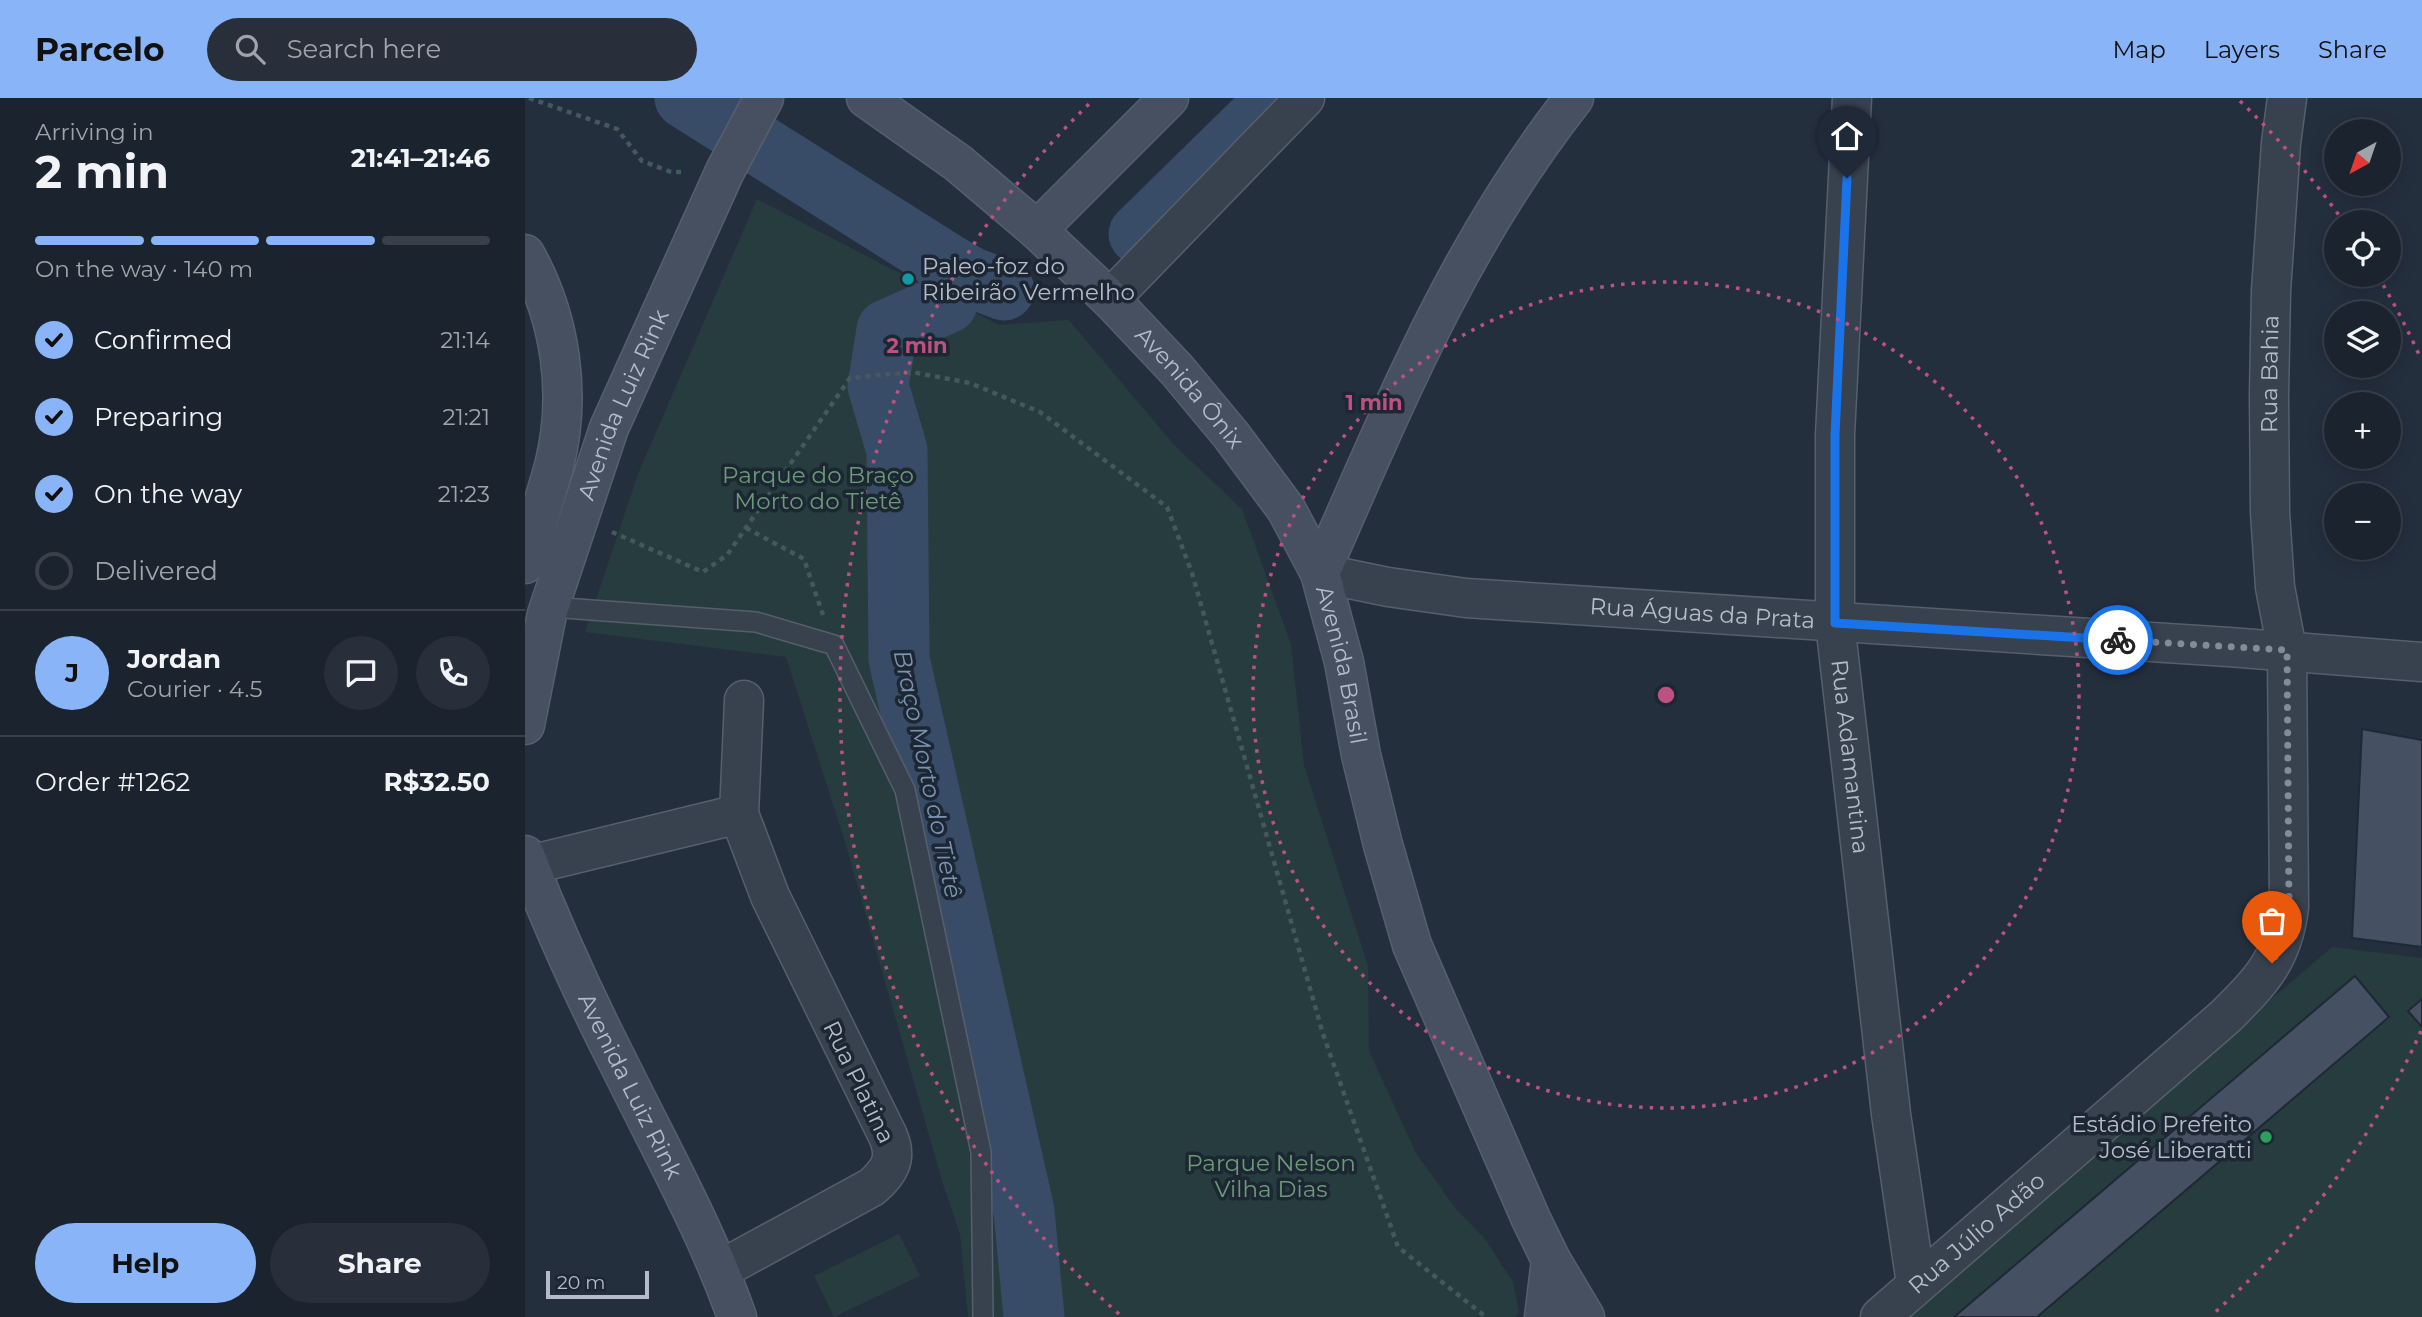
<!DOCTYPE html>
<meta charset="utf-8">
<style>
:root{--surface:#1b232e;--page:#282f3a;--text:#f1f3f6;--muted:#a0a4aa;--line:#39404a;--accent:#8ab4f8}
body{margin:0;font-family:Montserrat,sans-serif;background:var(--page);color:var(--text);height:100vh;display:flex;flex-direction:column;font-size:26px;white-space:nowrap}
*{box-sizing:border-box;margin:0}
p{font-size:23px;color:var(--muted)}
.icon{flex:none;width:38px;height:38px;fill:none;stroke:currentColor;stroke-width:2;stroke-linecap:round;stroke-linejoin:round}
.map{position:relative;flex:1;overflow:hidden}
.panel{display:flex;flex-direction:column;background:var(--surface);width:525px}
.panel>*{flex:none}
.needle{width:46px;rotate:220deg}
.controls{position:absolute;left:1799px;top:21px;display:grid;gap:14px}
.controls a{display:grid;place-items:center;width:77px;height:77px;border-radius:50%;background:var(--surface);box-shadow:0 4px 18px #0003,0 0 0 2px var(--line);font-size:35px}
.scale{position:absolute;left:21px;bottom:18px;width:103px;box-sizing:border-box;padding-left:7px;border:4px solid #b4bcc9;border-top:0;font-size:19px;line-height:24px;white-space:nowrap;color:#b4bcc9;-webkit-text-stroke:5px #1d2633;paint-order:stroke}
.pin{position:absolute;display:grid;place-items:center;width:60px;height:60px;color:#fff;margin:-72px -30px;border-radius:50% 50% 50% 0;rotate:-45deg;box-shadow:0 0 7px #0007}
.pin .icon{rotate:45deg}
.courier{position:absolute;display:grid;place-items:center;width:70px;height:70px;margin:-35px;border:5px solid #1a73e8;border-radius:50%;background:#fff;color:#222;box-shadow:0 2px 9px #0007}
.headline em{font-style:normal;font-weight:700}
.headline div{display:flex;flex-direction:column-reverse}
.headline{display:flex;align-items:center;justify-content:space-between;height:119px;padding:0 35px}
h1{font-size:46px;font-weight:700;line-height:52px}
.bar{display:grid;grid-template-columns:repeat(4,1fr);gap:10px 7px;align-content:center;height:84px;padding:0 35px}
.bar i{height:9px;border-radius:5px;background:var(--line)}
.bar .current{background:var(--accent)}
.bar p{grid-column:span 4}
.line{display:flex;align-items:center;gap:18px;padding:0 35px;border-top:2px solid var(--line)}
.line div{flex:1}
.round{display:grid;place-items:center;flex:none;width:74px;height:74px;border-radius:37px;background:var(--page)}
ol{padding:0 35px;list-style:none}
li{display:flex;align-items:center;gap:21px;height:77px}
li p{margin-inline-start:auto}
li .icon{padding:7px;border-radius:50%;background:var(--accent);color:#111;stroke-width:4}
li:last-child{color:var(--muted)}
li i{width:38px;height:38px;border:4px solid var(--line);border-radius:50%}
.cta{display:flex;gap:14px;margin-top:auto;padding:14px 35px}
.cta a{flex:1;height:80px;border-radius:42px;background:var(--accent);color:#111;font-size:28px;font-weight:700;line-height:80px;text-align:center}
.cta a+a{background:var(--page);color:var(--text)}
header{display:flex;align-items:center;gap:42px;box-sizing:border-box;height:98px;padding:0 35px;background:var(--accent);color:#111}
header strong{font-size:33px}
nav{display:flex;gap:38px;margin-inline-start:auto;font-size:24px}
.search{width:490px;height:63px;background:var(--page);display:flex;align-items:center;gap:18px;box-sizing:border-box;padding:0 24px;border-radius:38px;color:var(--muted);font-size:26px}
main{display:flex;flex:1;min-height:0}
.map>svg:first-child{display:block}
.green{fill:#263c3f}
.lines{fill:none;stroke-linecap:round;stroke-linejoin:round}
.river{stroke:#394c67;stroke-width:61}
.building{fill:#455162;stroke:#1f2835;stroke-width:2}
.service-casing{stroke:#565f6c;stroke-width:22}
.minor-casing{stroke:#565f6c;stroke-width:41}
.tertiary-casing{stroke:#565f6c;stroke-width:41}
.secondary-casing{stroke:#565f6c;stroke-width:41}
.path{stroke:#44595c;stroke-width:4.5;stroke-dasharray:5 5;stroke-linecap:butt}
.service{stroke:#38414e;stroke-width:19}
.minor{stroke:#38414e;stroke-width:38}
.tertiary{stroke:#38414e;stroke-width:38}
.secondary{stroke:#465061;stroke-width:38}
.done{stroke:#828b98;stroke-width:7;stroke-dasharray:0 12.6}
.route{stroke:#1a73e8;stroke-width:9}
.ring{fill:none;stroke:#bd5182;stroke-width:3.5;stroke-dasharray:3.5 7}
.culture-dot{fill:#0f9aa8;stroke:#1d2633;stroke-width:2.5}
.leisure-dot{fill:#2e9e5b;stroke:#1d2633;stroke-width:2.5}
.labels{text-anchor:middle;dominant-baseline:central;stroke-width:7;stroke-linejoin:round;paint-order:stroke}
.poi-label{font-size:23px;fill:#b4bcc9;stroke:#1d2633;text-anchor:start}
.street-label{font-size:23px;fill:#b4bcc9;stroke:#1d2633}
.park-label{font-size:23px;fill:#6b9a76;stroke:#1d2633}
.water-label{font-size:24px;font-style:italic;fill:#7c92b1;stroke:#1d2633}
.centre{fill:#bd5182;stroke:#1d2633;stroke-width:3.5}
.ring-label{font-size:21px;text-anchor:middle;font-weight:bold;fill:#bd5182;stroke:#1d2633;stroke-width:7;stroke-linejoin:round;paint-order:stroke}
</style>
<header>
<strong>Parcelo</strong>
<div class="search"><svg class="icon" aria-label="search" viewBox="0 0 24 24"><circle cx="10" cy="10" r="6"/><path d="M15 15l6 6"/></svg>Search here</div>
<nav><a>Map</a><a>Layers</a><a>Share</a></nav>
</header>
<main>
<section class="panel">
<div class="headline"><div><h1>2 min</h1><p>Arriving in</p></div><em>21:41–21:46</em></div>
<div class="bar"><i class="current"></i><i class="current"></i><i class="current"></i><i></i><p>On the way · 140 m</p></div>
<ol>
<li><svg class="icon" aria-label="check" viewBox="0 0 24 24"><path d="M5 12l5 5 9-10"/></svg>Confirmed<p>21:14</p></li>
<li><svg class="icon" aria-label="check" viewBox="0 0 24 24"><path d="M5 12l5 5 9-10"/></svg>Preparing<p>21:21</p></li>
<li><svg class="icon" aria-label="check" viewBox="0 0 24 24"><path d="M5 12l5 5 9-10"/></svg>On the way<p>21:23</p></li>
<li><i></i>Delivered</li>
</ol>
<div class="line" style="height:126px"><b class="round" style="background:var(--accent);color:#111">J</b><div><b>Jordan</b><p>Courier · 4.5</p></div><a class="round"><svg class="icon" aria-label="chat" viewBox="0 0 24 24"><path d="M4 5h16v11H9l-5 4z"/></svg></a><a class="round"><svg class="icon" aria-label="phone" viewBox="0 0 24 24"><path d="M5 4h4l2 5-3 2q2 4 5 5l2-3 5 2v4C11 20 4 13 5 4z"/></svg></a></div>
<div class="line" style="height:91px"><div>Order #1262</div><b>R$32.50</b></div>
<div class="cta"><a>Help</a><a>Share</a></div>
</section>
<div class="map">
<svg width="1897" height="1219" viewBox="0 0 1897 1219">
<rect width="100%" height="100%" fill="#242f3e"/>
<g class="green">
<path d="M232 101 474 227 544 222 649 347 717 411 766 546 779 667 843 868 844 953 891 1055 931 1111 960 1141 988 1184 994 1214 990 1219H443L435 1136 418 1086 320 744 261 559 60 534 113 376Z"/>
<path d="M1807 849 1897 860V1219H1376Z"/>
<path d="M374 1136 395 1178 309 1219 289 1178Z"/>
</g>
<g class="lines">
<g class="river">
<path d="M160 0 426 168 445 179 479 192"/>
<path d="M614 136 753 0"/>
<path d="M426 168 422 205 362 232 353 288 372 352 374 561 499 1113 509 1219"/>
</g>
</g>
<g class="building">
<path d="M1837 631 1897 642V849L1827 840Z"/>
<path d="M1830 878 1864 919 1512 1219H1429Z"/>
<path d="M1897 901V929L1883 913Z"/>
</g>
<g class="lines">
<defs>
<path id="service" d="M25 509 231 524 309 547 380 692 456 1054 458 1219"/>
<g id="minor">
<path id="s1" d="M1327 0 1310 337V525L1366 1016 1391 1186"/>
<path d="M585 201 780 0"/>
<path d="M4 767 214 716"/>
<path d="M195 1172 347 1089C364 1074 373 1061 363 1038L245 798 214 716 219 602"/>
<path id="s2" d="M1355 1219 1701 918C1736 883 1758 861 1764 809L1762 552 1750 489 1745 414 1744 297 1746 193 1756 45 1762 0"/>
</g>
<g id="tertiary">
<path id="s3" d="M795 475 863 489 941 500 1704 549 1897 564"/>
</g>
<g id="secondary">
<path id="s4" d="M341 0 433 65 512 132 585 201 652 272 706 337 761 411 795 475 819 564 836 657 858 747 887 847 1006 1121 1026 1162 1060 1219"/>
<path d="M512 132 644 0"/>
<path d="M0 156C36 220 47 297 29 368 20 401 9 433 0 466"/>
<path d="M795 475C869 307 934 146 1049 0"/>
<path id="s5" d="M0 627 22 516 84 330 200 73 239 0"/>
<path id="s6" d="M0 757C29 832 62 904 99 976 139 1057 182 1134 212 1219"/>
<path d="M1019 1219 1026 1162"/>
</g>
</defs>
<use href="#service" class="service-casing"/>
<use href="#minor" class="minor-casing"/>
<use href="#tertiary" class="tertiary-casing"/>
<use href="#secondary" class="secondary-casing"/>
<g class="path">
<path d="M4 0 92 31 117 63 146 74H159"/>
<path d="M221 430 279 461 298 517"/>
<path d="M87 434 178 474 202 457 325 280 387 274 445 285 515 314 642 409 667 475 798 936 873 1149 961 1219"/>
</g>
<use href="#service" class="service"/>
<use href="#minor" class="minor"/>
<use href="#tertiary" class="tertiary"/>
<use href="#secondary" class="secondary"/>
</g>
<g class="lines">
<path class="done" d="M1593 542 1762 552 1764 809 1761 835 1747 865"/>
<path class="route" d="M1322 80 1310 337V525L1593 542"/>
</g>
<g class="ring">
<circle cx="1141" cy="597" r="413"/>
<path d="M1896 933A826 826 0 0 1 1688 1216M594 1216A826 826 0 0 1 567 3M1715 3A826 826 0 0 1 1818 123M1853 178A826 826 0 0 1 1896 261"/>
</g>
<circle class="culture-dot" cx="383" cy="181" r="7"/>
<circle class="leisure-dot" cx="1741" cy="1039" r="7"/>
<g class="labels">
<g class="poi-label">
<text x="397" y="168">Paleo-foz do<tspan x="397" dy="26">Ribeirão Vermelho</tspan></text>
<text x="1727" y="1026" text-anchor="end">Estádio Prefeito<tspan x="1727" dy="26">José Liberatti</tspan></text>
</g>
<g class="street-label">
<text stroke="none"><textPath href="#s2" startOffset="1122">Rua Bahia</textPath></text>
<text stroke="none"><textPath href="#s4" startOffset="436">Avenida Ônix</textPath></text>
<text stroke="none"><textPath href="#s5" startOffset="336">Avenida Luiz Rink</textPath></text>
<text stroke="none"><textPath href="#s3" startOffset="385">Rua Águas da Prata</textPath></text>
<text stroke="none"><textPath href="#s4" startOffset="758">Avenida Brasil</textPath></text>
<text stroke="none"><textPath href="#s1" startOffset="660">Rua Adamantina</textPath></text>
<text transform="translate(334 984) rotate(64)">Rua Platina</text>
<text stroke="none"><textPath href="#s6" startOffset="254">Avenida Luiz Rink</textPath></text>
<text stroke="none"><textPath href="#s2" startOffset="128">Rua Júlio Adão</textPath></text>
</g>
<g class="park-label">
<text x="293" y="377">Parque do Braço<tspan x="293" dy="26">Morto do Tietê</tspan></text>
<text x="746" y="1065">Parque Nelson<tspan x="746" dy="26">Vilha Dias</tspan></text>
</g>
<g class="water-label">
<text transform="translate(403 676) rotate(78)">Braço Morto do Tietê</text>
</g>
</g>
<circle cx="1141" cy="597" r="10" class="centre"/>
<g class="ring-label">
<text x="392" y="255">2 min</text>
<text x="849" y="312">1 min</text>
</g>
</svg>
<div class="controls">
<a><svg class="needle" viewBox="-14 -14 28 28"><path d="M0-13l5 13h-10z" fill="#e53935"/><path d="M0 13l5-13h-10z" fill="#a0a4aa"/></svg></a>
<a><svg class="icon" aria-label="locate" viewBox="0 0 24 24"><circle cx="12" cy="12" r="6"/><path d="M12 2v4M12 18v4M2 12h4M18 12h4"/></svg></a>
<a><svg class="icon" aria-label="layers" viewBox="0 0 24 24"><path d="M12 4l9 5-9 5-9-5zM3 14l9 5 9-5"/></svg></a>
<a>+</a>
<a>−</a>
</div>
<div class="scale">20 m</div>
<div class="pin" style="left:1747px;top:865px;background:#ea580c"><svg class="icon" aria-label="bag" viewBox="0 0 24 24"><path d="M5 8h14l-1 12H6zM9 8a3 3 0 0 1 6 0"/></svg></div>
<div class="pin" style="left:1322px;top:80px;background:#1f2937"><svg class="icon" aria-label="home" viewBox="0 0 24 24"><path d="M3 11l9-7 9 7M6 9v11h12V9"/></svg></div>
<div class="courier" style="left:1593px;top:542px"><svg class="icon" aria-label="bike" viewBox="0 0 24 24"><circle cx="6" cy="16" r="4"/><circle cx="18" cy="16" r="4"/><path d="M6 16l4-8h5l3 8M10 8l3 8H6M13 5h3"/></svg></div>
</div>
</main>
